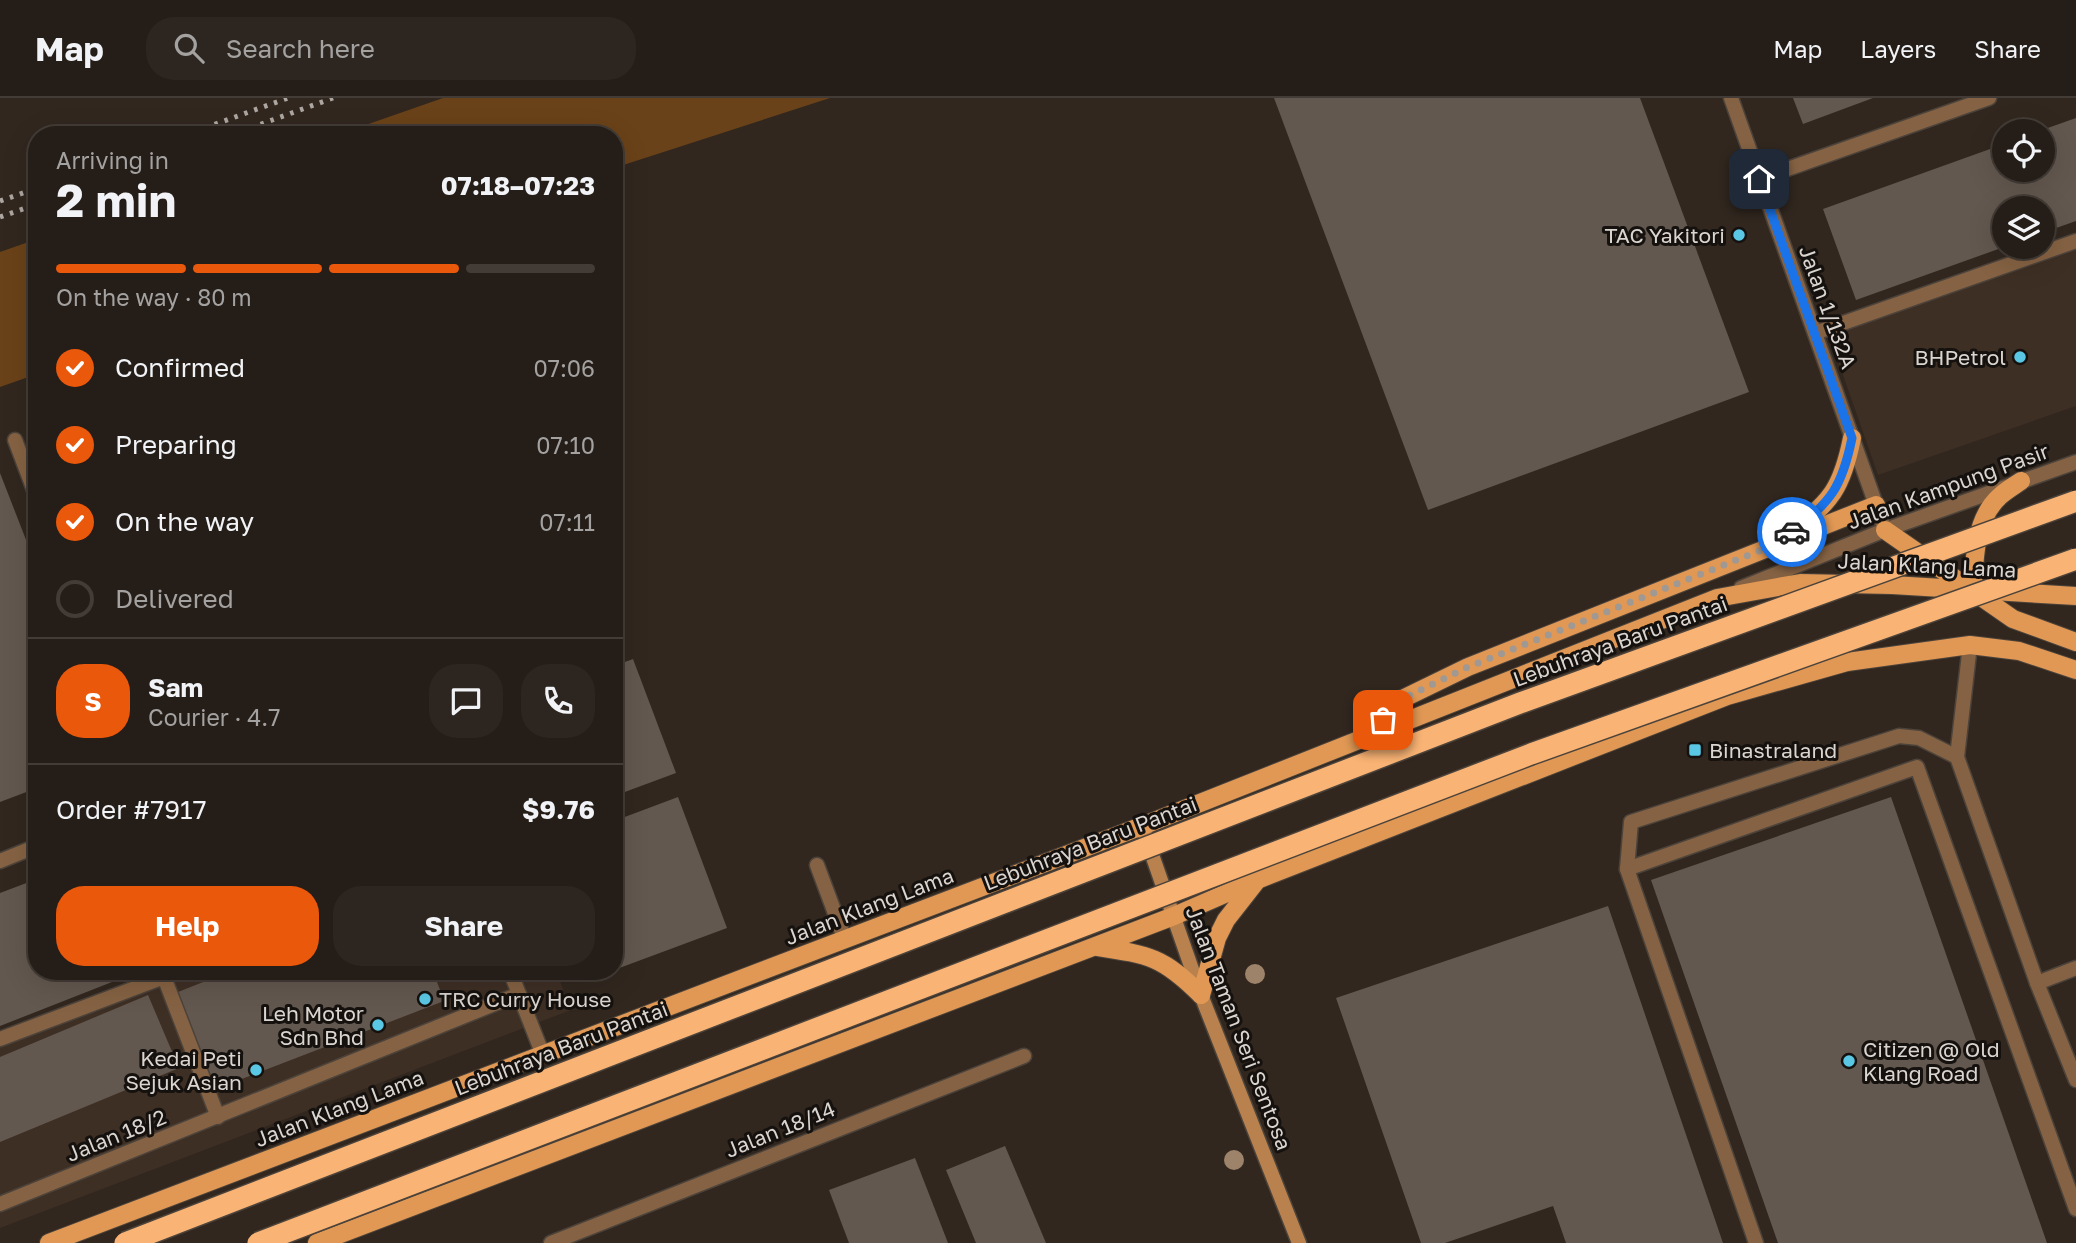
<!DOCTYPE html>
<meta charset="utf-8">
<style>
:root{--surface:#251d17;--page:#2d2620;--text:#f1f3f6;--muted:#a3a2a1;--line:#423b36;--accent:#ea580c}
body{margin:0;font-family:"Golos Text",sans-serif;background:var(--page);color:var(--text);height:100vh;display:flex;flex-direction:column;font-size:26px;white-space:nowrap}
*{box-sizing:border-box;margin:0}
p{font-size:23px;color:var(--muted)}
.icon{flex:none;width:38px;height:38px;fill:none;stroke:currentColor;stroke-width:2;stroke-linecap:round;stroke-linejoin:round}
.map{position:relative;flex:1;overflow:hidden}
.drawer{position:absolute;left:28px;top:28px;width:595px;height:854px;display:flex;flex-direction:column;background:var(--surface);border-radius:28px;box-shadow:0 7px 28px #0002,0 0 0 2px var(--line)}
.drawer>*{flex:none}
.fabs{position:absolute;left:1992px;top:21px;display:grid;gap:14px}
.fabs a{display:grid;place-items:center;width:63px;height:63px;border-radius:50%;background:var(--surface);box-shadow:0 7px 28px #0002,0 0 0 2px var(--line);font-size:35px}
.pin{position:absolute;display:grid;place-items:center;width:60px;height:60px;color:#fff;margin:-30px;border-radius:14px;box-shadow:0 4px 10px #0006}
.courier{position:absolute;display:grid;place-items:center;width:70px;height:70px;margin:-35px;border:5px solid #1a73e8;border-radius:50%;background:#fff;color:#222;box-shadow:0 2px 9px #0007}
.headline em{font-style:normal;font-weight:700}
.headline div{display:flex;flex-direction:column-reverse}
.headline{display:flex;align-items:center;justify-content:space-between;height:119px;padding:0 28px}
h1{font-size:46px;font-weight:700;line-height:52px}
.bar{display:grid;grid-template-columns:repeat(4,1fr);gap:10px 7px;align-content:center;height:84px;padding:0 28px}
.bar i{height:9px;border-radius:5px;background:var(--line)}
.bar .current{background:var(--accent)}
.bar p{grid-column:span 4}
.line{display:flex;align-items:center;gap:18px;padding:0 28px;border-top:2px solid var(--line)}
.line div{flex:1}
.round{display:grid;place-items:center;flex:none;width:74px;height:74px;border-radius:28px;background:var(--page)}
ol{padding:0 28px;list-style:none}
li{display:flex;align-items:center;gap:21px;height:77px}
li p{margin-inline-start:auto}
li .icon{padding:7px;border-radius:50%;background:var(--accent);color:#fff;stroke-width:4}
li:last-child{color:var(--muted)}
li i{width:38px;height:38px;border:4px solid var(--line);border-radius:50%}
.primary-button{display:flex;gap:14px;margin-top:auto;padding:14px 28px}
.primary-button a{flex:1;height:80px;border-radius:28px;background:var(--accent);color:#fff;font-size:28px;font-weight:700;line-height:80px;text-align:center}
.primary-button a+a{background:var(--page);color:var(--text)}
header{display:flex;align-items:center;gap:42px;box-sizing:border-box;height:98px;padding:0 35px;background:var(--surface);border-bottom:2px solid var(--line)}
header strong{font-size:33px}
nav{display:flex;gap:38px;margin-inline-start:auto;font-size:24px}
.search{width:490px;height:63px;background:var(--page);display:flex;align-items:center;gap:18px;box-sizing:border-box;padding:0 24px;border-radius:28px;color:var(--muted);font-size:26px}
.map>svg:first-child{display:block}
.built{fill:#3e2f24}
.green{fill:#6a4219}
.building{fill:#63584f}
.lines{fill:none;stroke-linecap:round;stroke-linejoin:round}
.service-casing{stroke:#4c433b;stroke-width:17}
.minor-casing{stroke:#4c433b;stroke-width:17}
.tertiary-casing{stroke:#4c433b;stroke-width:17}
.secondary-casing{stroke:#4c433b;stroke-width:17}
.primary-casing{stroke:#4c433b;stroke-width:20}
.service{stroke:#856243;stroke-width:14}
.minor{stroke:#856243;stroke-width:14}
.tertiary{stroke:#856243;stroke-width:14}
.secondary{stroke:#b8814d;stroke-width:14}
.primary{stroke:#e09854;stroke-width:18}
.rail{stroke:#ada6a1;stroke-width:5;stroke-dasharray:3.5 7;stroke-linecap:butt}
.motorway-bridge-casing{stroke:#4c433b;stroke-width:24;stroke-linecap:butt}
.motorway-bridge{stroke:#f9b374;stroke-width:21}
.tree{fill:#9e836b}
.done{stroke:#a09892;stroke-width:7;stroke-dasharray:0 12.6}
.route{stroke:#1a73e8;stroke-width:9}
.poi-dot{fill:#5ac8e5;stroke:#15110e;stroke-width:2.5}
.labels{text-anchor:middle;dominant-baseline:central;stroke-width:6;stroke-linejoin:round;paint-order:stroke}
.poi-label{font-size:21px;fill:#dbd5d0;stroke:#15110e;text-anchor:end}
.street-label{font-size:21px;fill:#dbd5d0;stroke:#15110e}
</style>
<header>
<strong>Map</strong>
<div class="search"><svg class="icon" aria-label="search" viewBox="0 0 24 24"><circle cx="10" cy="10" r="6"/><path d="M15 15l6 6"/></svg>Search here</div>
<nav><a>Map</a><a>Layers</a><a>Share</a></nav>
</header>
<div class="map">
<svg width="2076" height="1145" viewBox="0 0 2076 1145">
<rect width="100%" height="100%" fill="#31271f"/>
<g class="built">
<path d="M2076 150V308L1878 377 1829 237Z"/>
<path d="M157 873H556L571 912 0 1130V935Z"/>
</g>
<g class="green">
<path d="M443 0H830L614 70V37H337Z"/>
<path d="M37 141V276L0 289V154Z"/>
</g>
<g class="building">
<path d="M1274 0H1640L1749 294 1428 412Z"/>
<path d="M1793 0H1873L1803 26Z"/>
<path d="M2076 20V123L2042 135V110H2004V149L1856 202 1823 111 2004 46V72H2042V32Z"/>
<path d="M0 375 37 470V690L0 704Z"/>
<path d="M633 561 676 675 614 698V568Z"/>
<path d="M678 699 727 830 614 872V723Z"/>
<path d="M1891 699 2047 1145H1778L1651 782Z"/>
<path d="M37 781V873H140L0 928V795Z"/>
<path d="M1608 808 1723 1145H1566L1553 1108 1445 1145H1421L1336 900Z"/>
<path d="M231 873H433L444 903 216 991 178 894Z"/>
<path d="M148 897 179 970 0 1044V959Z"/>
<path d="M1005 1048 1046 1145H976L946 1072Z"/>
<path d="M915 1060 948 1145H849L829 1092Z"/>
</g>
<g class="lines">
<defs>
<g id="service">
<path d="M1815 235 2076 143"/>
<path d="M817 767 845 842"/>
<path d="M1627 771 1917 669 2076 1111"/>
<path d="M164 879 218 1019"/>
<path d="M2037 885 2076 870"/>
<path d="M0 941 180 873"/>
<path d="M1756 1145 1627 771 1631 724 1899 638 1919 640 1957 659"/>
</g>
<g id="minor">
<path d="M1731 0 1885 432"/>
<path d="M1759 81 1989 0"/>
<path d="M15 342 37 400"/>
<path d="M1970 547 1957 659 2037 885 2076 982"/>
<path d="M0 763 37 748"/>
<path d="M510 873 543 957"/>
<path d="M0 1106 519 896"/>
<path d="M551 1145 1024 958"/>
</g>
<path id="tertiary" d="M1741 490 1885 432 2076 364"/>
<path id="secondary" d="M1142 728 1201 897 1299 1145"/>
<g id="primary">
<path d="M1885 432 2013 521 2076 544"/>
<path d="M1791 434C1831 404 1842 390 1852 340"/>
<path d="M1973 492C1974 462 1975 421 1999 399 2005 393 2014 388 2021 383"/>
<path d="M1371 639 1394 605 1468 569 1876 407"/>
<path d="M1098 849C1150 857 1163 859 1201 897"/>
<path d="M1201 897 1217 840 1226 822 1255 785"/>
<path d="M49 1145 1142 728 1717 500 1800 485 1892 487 2076 498"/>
<path d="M317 1145 1174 818 1257 782 1727 598 1847 564 1970 547 2019 553 2076 572"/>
</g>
</defs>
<use href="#service" class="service-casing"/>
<use href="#minor" class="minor-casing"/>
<use href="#tertiary" class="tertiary-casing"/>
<use href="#secondary" class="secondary-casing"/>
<use href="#primary" class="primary-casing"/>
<use href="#service" class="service"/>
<use href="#minor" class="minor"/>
<use href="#tertiary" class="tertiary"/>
<use href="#secondary" class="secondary"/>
<use href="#primary" class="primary"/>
<g class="rail">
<path d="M185 37 288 0"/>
<path d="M231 37 333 0"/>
<path d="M0 103 37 90"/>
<path d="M0 119 37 106"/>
</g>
<defs>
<g id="motorway-bridge">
<path d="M125 1145 1520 605 2076 403"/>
<path d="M258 1145 1531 656 2076 461"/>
</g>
</defs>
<use href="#motorway-bridge" class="motorway-bridge-casing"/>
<use href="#motorway-bridge" class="motorway-bridge"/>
</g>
<g class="tree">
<circle cx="1255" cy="876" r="10"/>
<circle cx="1234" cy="1062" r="10"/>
</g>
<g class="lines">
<path class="done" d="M1383 622 1394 605 1468 569 1774 447 1792 434"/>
<path class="route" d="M1759 81 1852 340C1842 389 1831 404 1792 434"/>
</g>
<g class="poi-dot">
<circle cx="1739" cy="137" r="7"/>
<circle cx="2020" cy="259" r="7"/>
<rect x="1688" y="645" width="14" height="14" rx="3.5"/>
<circle cx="425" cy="901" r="7"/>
<circle cx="378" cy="927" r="7"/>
<circle cx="1849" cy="963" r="7"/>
<circle cx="256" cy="972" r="7"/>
</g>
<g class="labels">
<g class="poi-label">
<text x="1725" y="137">TAC Yakitori</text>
<text x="2006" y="259">BHPetrol</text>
<text x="1709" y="652" text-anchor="start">Binastraland</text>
<text x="439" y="901" text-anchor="start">TRC Curry House</text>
<text x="364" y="915">Leh Motor<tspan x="364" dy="24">Sdn Bhd</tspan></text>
<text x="1863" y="951" text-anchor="start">Citizen @ Old<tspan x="1863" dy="24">Klang Road</tspan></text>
<text x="242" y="960">Kedai Peti<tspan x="242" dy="24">Sejuk Asian</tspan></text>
</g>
<g class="street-label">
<text transform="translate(1828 209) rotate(70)">Jalan 1/132A</text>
<text transform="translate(1948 388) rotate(-20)">Jalan Kampung Pasir</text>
<text transform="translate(1927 467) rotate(3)">Jalan Klang Lama</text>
<text transform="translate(1620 543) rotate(-20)">Lebuhraya Baru Pantai</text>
<text transform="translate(1090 745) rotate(-21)">Lebuhraya Baru Pantai</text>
<text transform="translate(869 808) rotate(-21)">Jalan Klang Lama</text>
<text transform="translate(1239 930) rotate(69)">Jalan Taman Seri Sentosa</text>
<text transform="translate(561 950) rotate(-21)">Lebuhraya Baru Pantai</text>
<text transform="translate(339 1010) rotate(-21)">Jalan Klang Lama</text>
<text transform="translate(780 1031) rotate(-22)">Jalan 18/14</text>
<text transform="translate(116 1037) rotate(-22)">Jalan 18/2</text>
</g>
</g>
</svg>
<div class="fabs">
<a><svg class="icon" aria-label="locate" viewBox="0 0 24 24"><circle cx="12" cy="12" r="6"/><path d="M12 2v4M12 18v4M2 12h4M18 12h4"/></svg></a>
<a><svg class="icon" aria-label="layers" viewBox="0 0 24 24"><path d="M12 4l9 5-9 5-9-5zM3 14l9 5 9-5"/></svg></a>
</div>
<div class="pin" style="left:1383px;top:622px;background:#ea580c"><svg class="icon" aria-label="bag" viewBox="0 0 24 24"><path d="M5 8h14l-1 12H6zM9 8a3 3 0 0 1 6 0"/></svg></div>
<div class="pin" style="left:1759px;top:81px;background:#1f2937"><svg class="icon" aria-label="home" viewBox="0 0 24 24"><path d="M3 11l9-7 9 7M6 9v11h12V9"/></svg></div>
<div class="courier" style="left:1792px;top:434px"><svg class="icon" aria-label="car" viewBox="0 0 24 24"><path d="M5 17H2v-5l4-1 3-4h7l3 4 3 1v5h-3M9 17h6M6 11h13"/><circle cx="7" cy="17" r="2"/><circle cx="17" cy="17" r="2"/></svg></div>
<section class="drawer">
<div class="headline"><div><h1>2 min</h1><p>Arriving in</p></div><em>07:18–07:23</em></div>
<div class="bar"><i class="current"></i><i class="current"></i><i class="current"></i><i></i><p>On the way · 80 m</p></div>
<ol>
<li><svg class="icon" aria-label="check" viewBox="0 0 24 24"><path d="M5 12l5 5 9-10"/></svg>Confirmed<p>07:06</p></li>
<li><svg class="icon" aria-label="check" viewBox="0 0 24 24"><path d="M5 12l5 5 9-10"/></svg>Preparing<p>07:10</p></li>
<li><svg class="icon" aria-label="check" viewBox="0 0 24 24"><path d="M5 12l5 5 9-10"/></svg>On the way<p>07:11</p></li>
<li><i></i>Delivered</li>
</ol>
<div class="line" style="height:126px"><b class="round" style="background:var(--accent);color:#fff">S</b><div><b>Sam</b><p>Courier · 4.7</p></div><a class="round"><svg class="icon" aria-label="chat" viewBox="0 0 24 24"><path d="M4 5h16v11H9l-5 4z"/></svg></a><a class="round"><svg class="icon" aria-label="phone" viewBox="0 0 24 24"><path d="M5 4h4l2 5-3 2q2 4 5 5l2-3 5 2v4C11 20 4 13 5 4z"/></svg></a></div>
<div class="line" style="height:91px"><div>Order #7917</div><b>$9.76</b></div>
<div class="primary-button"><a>Help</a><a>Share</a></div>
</section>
</div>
